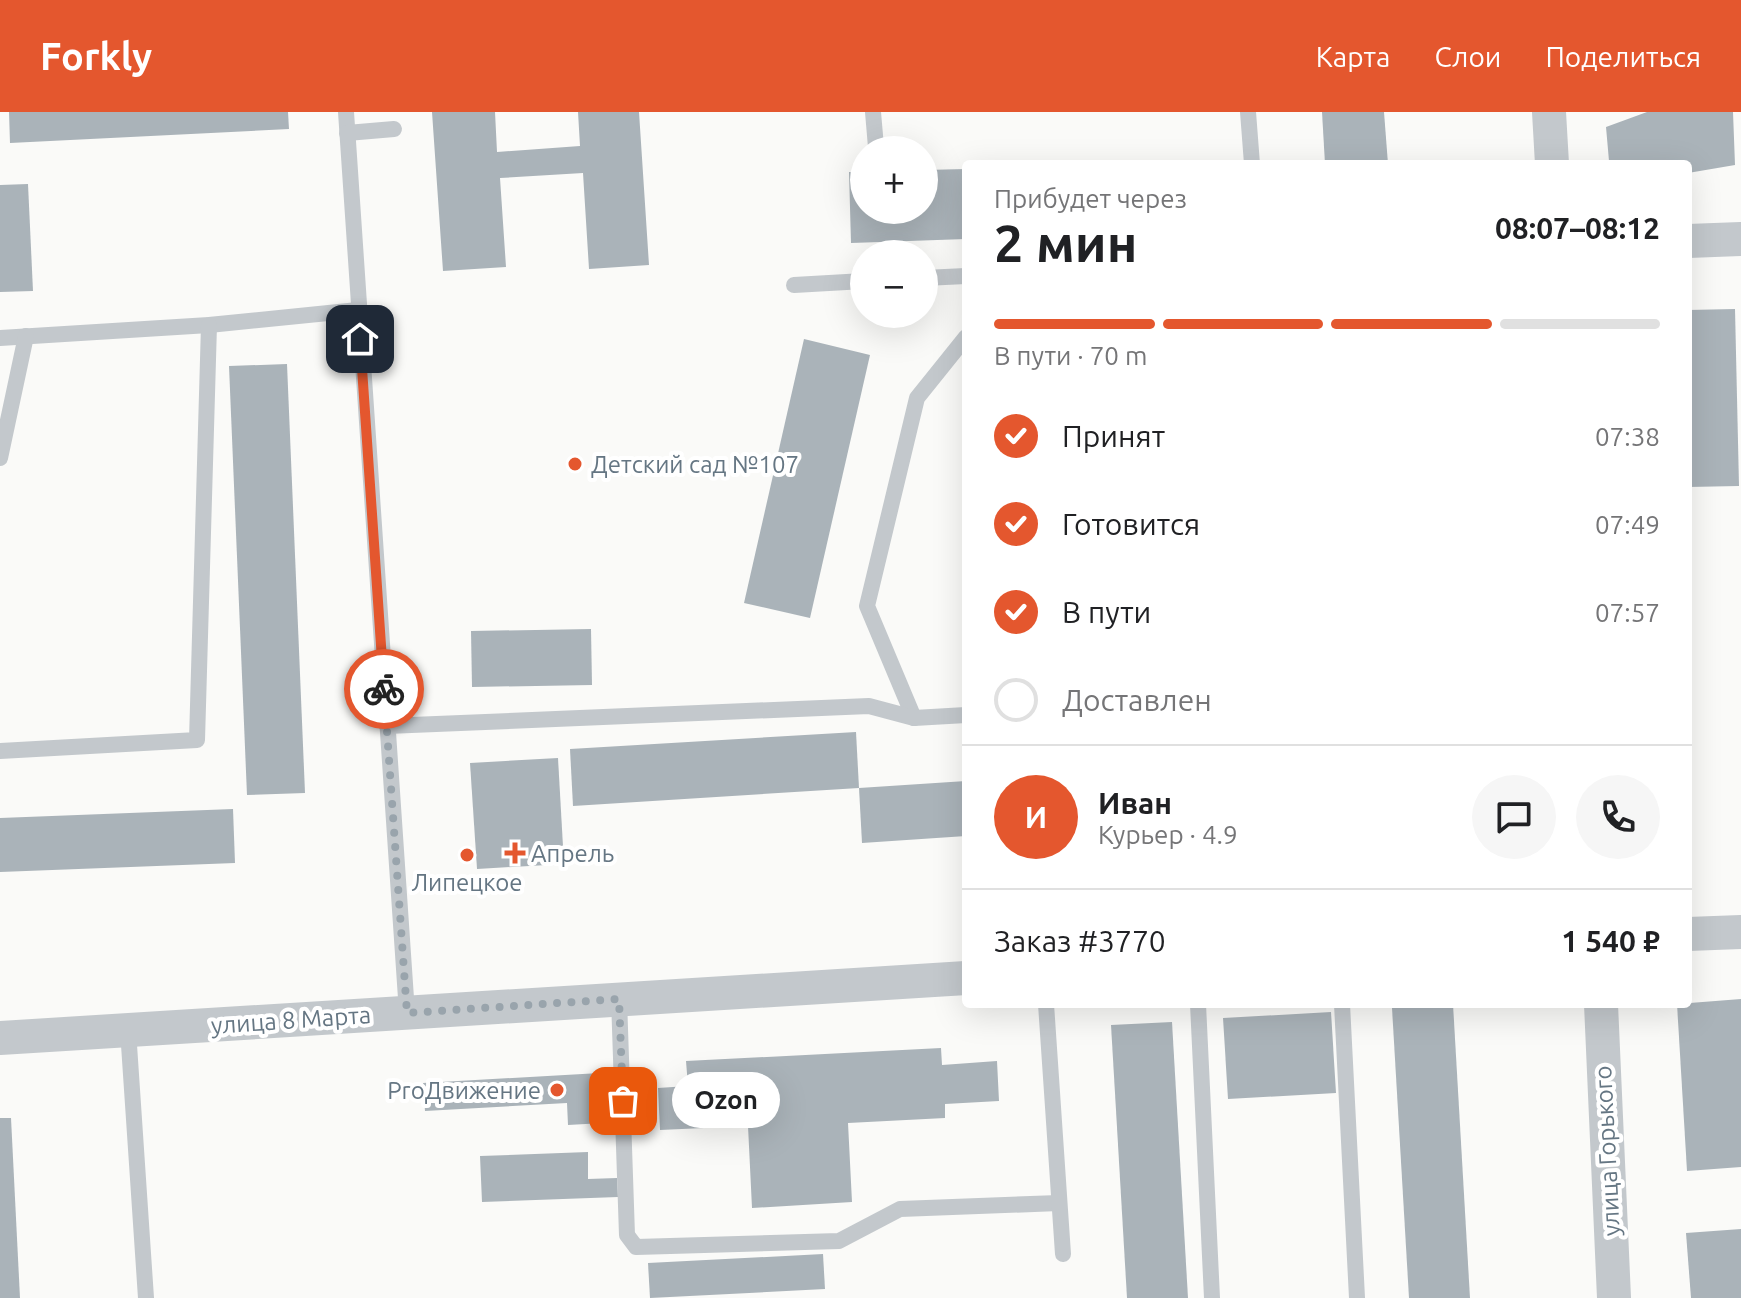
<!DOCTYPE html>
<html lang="ru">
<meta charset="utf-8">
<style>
:root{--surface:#fff;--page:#f6f6f6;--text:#202124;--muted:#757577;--line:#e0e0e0;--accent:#e4572e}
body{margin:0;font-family:Ubuntu,sans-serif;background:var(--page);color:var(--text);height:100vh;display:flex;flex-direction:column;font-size:30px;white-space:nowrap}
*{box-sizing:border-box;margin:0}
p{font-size:26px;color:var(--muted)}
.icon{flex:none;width:44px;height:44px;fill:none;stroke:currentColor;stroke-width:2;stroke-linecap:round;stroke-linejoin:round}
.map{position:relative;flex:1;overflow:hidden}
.drawer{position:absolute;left:962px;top:48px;width:730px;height:848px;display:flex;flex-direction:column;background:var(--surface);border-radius:8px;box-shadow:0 8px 32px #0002}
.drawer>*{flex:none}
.controls{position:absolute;left:850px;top:24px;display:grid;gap:16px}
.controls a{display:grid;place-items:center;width:88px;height:88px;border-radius:50%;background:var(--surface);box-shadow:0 8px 32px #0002;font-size:40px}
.pin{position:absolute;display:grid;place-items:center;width:68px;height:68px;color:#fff;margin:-34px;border-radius:16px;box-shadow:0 4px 12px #0006}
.courier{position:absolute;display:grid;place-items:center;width:80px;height:80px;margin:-40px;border:6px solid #e4572e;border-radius:50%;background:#fff;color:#222;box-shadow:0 2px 10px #0007}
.bubble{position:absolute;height:56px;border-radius:28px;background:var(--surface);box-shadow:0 8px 32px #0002;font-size:26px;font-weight:700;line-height:56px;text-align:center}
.headline em{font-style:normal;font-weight:700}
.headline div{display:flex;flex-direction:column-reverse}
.headline{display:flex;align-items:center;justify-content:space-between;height:136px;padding:0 32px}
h1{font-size:52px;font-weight:700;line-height:60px}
.bar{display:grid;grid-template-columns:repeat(4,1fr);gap:12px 8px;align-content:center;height:96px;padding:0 32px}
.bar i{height:10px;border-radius:6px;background:var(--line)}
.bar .on{background:var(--accent)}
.bar p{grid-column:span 4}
.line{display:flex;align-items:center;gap:20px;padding:0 32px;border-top:2px solid var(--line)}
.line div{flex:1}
.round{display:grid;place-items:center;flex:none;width:84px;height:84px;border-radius:42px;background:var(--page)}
ol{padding:0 32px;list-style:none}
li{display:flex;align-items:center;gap:24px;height:88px}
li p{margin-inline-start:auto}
li .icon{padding:8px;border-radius:50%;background:var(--accent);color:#fff;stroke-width:4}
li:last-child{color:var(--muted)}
li i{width:44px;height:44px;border:4px solid var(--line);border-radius:50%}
header{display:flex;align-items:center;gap:48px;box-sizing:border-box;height:112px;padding:0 40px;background:var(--accent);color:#fff}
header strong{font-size:38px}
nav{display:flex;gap:44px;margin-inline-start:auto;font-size:28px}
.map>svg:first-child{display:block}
.building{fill:#aab3b9}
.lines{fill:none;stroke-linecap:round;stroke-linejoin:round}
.service{stroke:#c3c8cc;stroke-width:16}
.minor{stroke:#c3c8cc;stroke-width:34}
.done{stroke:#99a4ac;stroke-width:8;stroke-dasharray:0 14.4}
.route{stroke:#e4572e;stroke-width:10}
.poi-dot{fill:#e4572e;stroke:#fff;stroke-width:3}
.labels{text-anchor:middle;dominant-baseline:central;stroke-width:8;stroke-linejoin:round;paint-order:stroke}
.poi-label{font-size:24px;fill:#657683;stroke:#fff;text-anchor:start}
.street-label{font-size:24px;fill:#657683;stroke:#fff}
</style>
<header>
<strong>Forkly</strong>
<nav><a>Карта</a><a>Слои</a><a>Поделиться</a></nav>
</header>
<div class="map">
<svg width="1741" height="1186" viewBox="0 0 1741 1186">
<rect width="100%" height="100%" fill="#fafaf8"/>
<g class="building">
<path d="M9 0H288L289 17 10 31Z"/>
<path d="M432 0H495L497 40 580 34 578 0H639L649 153 589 157 583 61 500 66 506 155 443 159Z"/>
<path d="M1322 0H1384L1388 52H1325Z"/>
<path d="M1647 0H1733L1735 53 1688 61V52H1613L1609 49 1606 15Z"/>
<path d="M966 57V127L851 131 849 60H864V98H924V58Z"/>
<path d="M28 72 33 179 0 180V73Z"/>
<path d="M1735 197 1739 374 1688 375V198Z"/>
<path d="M804 227 870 243 810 506 744 491Z"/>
<path d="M287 252 305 681 247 683 229 254Z"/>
<path d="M591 517 592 573 472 575 471 519Z"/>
<path d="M856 620 859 676 573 694 570 637Z"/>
<path d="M558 646 564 752 477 757 470 651Z"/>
<path d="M966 669V724L862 731 859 676Z"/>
<path d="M233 697 235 751 0 760V706Z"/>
<path d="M1741 887V1055L1687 1059 1677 892Z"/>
<path d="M1453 892 1470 1186H1409L1392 896Z"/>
<path d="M1331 900 1336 981 1228 987 1223 906Z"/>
<path d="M1172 910 1188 1186H1127L1111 913Z"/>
<path d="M941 936 942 953 997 949 999 989 945 992V1006L848 1011 852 1090 752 1096 748 1014 660 1018 658 976 688 974 686 949Z"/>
<path d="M600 961 603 1011 568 1013 567 991 425 999 423 971Z"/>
<path d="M0 1006H11L20 1186H0Z"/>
<path d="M588 1040V1067L617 1066 618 1085 482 1090 480 1044Z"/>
<path d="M1741 1117V1186H1691L1686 1121Z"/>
<path d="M823 1142 825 1177 650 1186 648 1151Z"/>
</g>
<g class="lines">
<g class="service">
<path d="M346 0 407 901"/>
<path d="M873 0 876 35"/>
<path d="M1248 0 1252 52"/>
<path d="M347 21 394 17"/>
<path d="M924 166 966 164"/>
<path d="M794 173 864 169"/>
<path d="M0 226 209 213 358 198"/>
<path d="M0 346 26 224"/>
<path d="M914 606 867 494 917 286 966 225"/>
<path d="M387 614 869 594 914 606 966 603"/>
<path d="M0 639 197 628 209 213"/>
<path d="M619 887 627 1123 636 1135 839 1129 900 1097 1059 1091"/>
<path d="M1046 892 1063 1142"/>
<path d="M1198 892 1212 1186"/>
<path d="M1342 892 1357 1186"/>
<path d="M128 918 146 1186"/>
</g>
<g class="minor">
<path d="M1549 0 1552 52"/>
<path d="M1688 129 1741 127"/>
<path d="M1688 822 1741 820"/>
<path d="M1601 892 1614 1186"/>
<path d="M0 926 966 866"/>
</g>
</g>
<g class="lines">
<path class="done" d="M384 577 407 901 619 887 623 989"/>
<path class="route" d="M360 227 384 577"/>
</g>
<g class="poi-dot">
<circle cx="575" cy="352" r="8"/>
<path d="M511 729h8v8h8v8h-8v8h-8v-8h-8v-8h8z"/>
<circle cx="467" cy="743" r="8"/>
<circle cx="557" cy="978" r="8"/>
</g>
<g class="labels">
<g class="poi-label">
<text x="591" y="352">Детский сад №107</text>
<text x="531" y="741">Апрель</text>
<text x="467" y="770" text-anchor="middle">Липецкое</text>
<text x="541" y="978" text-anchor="end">ProДвижение</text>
</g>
<g class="street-label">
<text transform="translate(291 908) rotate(-4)">улица 8 Марта</text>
<text transform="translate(1607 1039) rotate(-93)">улица Горького</text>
</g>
</g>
</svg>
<div class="controls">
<a>+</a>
<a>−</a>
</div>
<div class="pin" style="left:623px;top:989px;background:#ea580c"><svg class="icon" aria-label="bag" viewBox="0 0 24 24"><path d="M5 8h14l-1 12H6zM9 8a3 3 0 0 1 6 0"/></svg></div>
<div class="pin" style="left:360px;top:227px;background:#1f2937"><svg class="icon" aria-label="home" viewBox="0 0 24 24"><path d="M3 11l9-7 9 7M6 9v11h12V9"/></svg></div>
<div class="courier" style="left:384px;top:577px"><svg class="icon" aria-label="bike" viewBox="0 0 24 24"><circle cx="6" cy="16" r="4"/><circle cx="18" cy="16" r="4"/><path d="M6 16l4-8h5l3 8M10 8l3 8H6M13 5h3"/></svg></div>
<div class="bubble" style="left:672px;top:960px;width:108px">Ozon</div>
<section class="drawer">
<div class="headline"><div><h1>2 мин</h1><p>Прибудет через</p></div><em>08:07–08:12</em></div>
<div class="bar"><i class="on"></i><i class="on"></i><i class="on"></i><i></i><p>В пути · 70 m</p></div>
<ol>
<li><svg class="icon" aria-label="check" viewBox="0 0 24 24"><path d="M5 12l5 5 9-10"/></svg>Принят<p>07:38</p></li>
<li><svg class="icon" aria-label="check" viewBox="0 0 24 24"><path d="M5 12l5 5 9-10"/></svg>Готовится<p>07:49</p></li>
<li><svg class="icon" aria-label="check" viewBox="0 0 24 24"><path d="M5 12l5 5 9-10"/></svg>В пути<p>07:57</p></li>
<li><i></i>Доставлен</li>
</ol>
<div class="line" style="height:144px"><b class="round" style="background:var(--accent);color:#fff">И</b><div><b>Иван</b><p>Курьер · 4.9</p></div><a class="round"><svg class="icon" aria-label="chat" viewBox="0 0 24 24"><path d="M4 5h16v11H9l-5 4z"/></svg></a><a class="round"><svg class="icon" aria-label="phone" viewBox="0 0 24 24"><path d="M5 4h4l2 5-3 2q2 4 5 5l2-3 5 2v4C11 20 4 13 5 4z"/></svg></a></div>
<div class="line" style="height:104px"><div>Заказ #3770</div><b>1 540 ₽</b></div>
</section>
</div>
